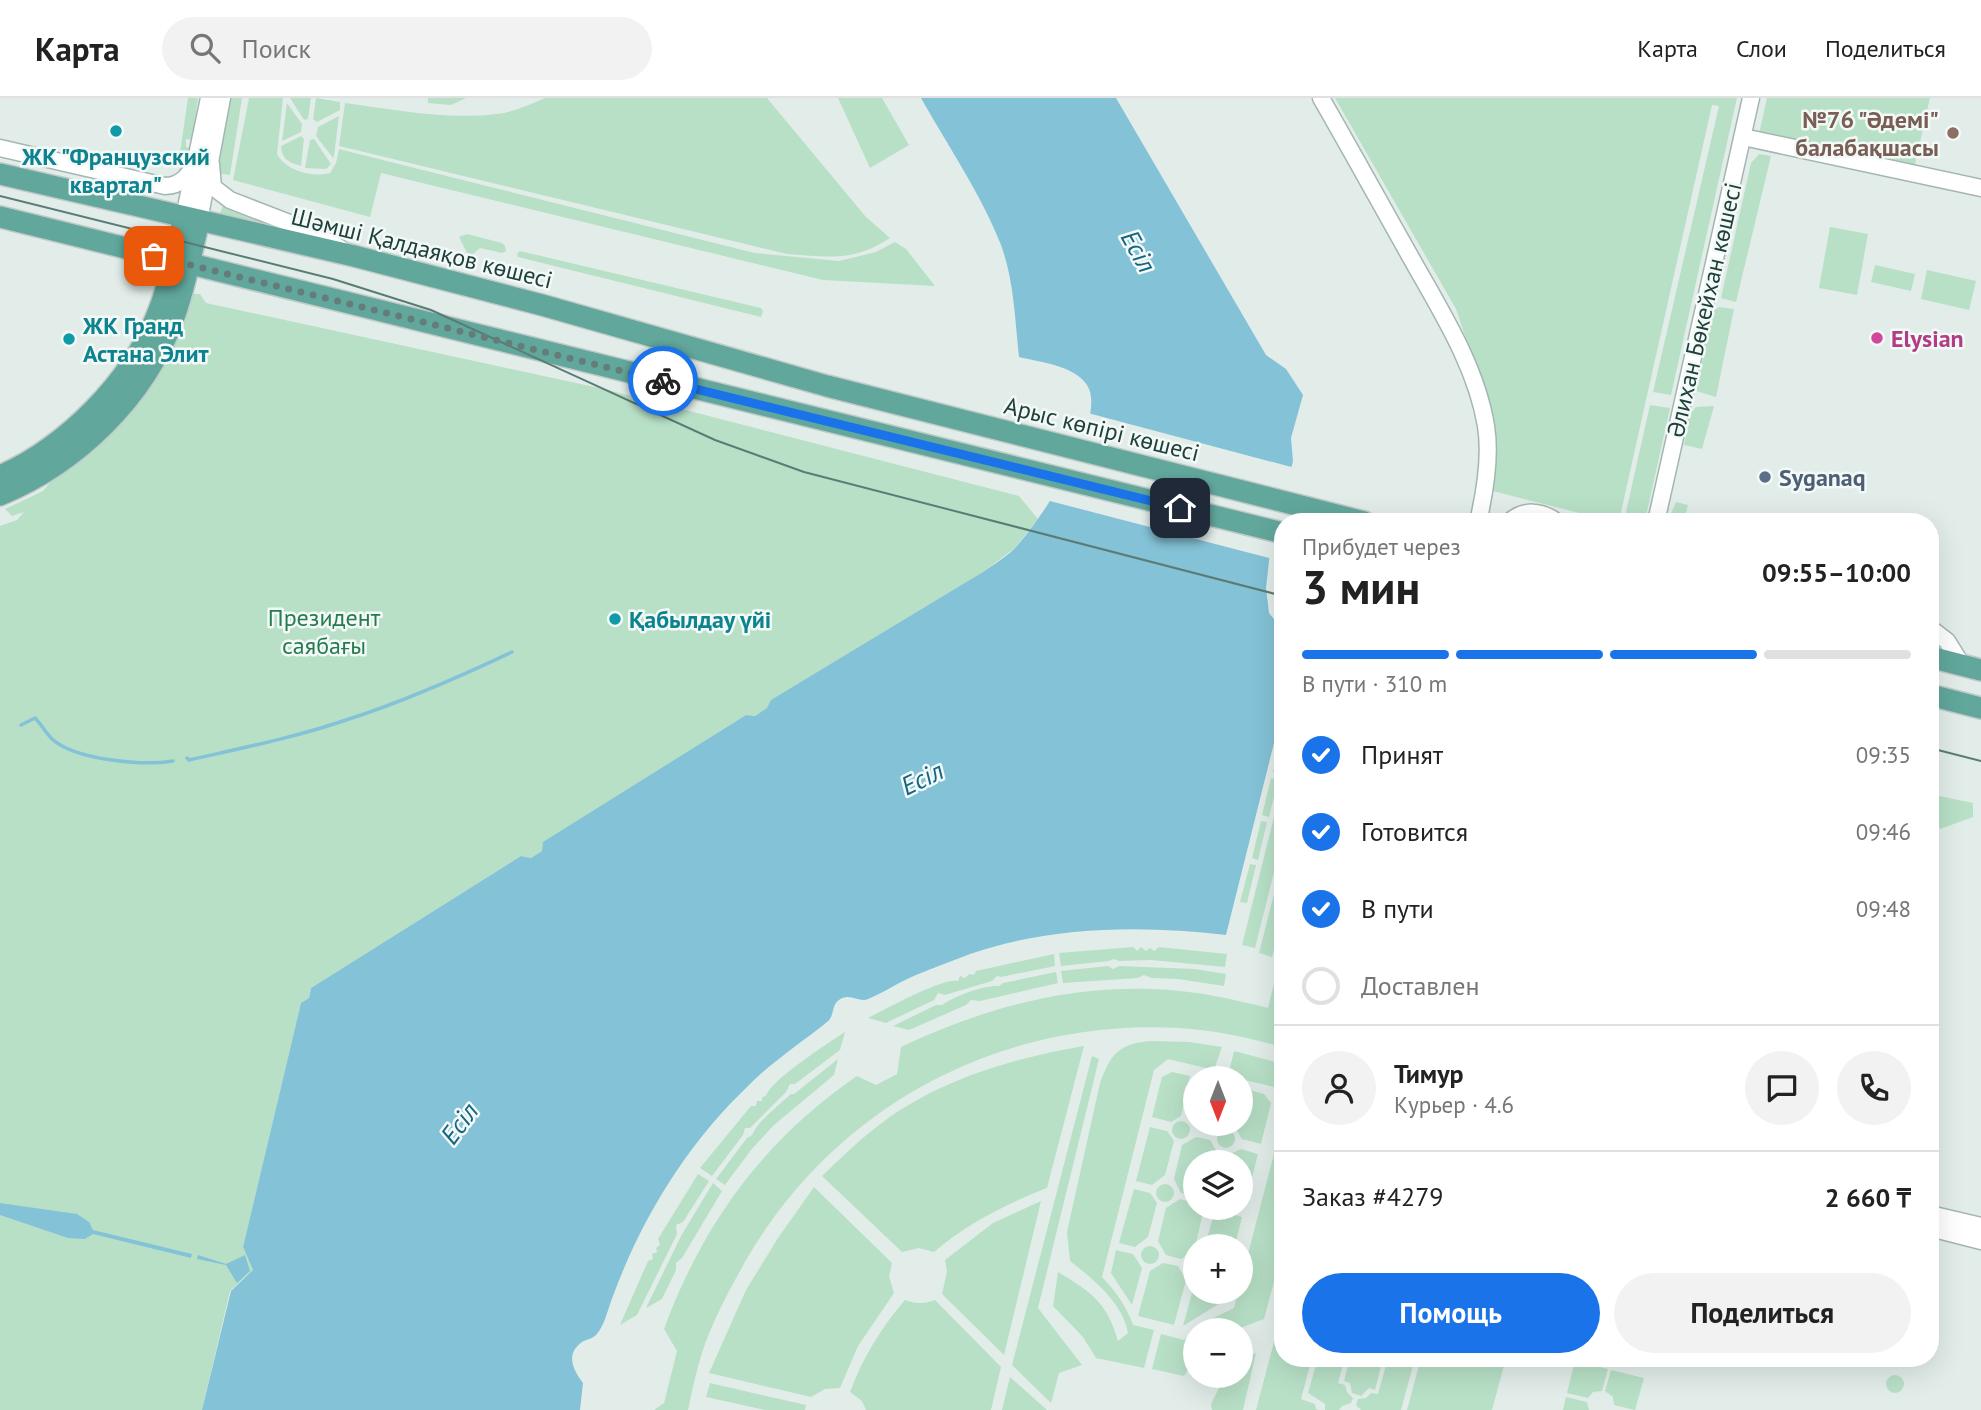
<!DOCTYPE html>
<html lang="ru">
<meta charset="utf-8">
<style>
:root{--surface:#fff;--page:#f2f2f2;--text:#222;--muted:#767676;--line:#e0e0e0;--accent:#1a73e8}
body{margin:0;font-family:"PT Sans",sans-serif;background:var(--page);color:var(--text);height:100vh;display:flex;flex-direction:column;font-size:26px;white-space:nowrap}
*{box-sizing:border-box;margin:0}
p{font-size:23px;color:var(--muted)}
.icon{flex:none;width:38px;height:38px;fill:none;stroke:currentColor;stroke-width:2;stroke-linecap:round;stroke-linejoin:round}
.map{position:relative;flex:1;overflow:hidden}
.panel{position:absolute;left:1274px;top:415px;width:665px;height:854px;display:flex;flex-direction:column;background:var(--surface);border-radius:28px;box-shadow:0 7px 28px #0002}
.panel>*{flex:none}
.needle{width:46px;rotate:180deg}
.tools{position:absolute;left:1183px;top:968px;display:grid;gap:14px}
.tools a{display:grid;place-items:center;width:70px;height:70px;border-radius:50%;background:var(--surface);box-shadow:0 7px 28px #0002;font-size:35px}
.pin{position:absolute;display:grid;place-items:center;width:60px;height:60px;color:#fff;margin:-30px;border-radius:14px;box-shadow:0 4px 10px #0006}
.courier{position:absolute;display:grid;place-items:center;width:70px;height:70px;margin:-35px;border:5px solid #1a73e8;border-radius:50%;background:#fff;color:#222;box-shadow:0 2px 9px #0007}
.head em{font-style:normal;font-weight:700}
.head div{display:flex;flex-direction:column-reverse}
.head{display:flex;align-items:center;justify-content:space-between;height:119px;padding:0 28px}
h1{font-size:46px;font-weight:700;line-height:52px}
.bar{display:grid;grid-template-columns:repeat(4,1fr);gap:10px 7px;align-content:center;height:84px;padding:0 28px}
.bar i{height:9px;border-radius:5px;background:var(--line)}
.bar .on{background:var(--accent)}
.bar p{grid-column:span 4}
.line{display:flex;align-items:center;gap:18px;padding:0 28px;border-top:2px solid var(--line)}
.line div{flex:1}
.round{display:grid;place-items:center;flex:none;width:74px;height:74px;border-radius:37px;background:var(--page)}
ol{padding:0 28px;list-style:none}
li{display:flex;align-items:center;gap:21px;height:77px}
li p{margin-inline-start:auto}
li .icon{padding:7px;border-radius:50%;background:var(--accent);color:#fff;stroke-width:4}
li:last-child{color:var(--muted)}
li i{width:38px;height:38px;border:4px solid var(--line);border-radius:50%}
.action{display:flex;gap:14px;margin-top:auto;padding:14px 28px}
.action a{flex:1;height:80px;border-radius:42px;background:var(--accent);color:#fff;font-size:28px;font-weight:700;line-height:80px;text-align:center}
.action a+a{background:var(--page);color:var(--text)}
header{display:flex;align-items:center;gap:42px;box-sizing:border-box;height:98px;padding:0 35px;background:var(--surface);border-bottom:2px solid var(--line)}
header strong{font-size:33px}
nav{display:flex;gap:38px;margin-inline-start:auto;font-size:24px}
.search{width:490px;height:63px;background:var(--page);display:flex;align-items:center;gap:18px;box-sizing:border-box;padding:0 24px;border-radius:38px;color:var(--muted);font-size:26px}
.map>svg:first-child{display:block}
.green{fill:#b8e0c7}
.water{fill:#84c2d7}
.pier{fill:#e2ede9}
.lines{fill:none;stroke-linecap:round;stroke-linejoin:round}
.stream{stroke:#84c2d7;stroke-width:3.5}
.minor-casing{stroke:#a4b6b1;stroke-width:19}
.major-casing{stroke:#c1cac8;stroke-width:24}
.minor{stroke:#fff;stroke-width:16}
.major{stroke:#62a79c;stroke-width:21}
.tram{stroke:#5a7c76;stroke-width:2}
.done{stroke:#647d78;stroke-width:7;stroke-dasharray:0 12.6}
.route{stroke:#1a73e8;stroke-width:9}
.culture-dot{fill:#0f9aa8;stroke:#f2f9f7;stroke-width:2.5}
.education-dot{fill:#8d6e63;stroke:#f2f9f7;stroke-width:2.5}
.hotel-dot{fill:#d1479c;stroke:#f2f9f7;stroke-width:2.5}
.service-dot{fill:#5c6f8a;stroke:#f2f9f7;stroke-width:2.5}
.labels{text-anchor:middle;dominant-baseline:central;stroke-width:5;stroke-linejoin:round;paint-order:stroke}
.education-label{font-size:24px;font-weight:bold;fill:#785e54;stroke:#f2f9f7;text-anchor:end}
.culture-label{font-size:24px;font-weight:bold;fill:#0d838f;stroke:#f2f9f7;text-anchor:start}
.street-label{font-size:24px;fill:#20403b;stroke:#f2f9f7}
.hotel-label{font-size:24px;font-weight:bold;fill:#b23c85;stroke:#f2f9f7;text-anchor:start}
.service-label{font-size:24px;font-weight:bold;fill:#4e5e75;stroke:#f2f9f7;text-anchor:start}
.park-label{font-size:24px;fill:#267b4f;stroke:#f2f9f7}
.water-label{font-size:26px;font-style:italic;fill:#146482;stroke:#f2f9f7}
</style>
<header>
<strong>Карта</strong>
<div class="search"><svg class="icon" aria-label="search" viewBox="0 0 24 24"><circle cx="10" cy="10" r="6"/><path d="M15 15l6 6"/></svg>Поиск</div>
<nav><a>Карта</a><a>Слои</a><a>Поделиться</a></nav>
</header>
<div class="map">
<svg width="1981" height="1312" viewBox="0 0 1981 1312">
<rect width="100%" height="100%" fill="#e2ede9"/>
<g class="green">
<path d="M188 0H198L192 42 186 41V49L190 50 187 69 178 68Z"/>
<path d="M229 0H242L230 77 217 75Z"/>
<path d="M249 0H283L277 56C285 72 312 80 330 75L336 65 339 51 755 155 839 163 876 154 895 144 906 151 935 188 823 182 381 75 370 119 233 82Z"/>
<path d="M290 0H311L308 21 304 22Z"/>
<path d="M316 0 340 4V12L317 24 313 21Z"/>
<path d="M428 0H466L451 7 428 5Z"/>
<path d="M545 0H767L866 119 890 140C853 164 829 159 787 156L339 48 345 5C396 12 452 23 504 15 517 12 532 6 545 0Z"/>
<path d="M838 0H882L909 47 870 70Z"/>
<path d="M1335 0H1737L1671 297 1653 294 1719 8 1712 7 1619 423H1611L1489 392 1493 323 1456 211Z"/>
<path d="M1767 0H1930L1914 71 1759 36Z"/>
<path d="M287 5 302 26 301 34 282 43Z"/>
<path d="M339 18 334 58 333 60 316 38 318 29Z"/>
<path d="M301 38 304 41 301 68C289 64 282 62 281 48Z"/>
<path d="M314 41 331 66 326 71 305 70 310 42Z"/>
<path d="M1759 56 1771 58 1736 204 1721 200 1751 65Z"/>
<path d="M223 107C253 120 285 128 315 144L220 116Z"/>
<path d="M1830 129 1868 136 1857 197 1819 190Z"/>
<path d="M467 136 502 145 505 148 506 153 502 155 480 150 472 157 467 155 459 139Z"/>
<path d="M520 153 761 210 763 213 761 219 518 159 517 156Z"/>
<path d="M1875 167 1915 176 1911 193 1871 184Z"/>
<path d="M1927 172 1976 183 1969 212 1921 201Z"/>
<path d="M189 196H200L206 205 604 291 1019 398 1038 421 1015 450 983 474 755 618 746 617 544 744 542 753 531 760 521 758 311 890 309 900 301 905 243 1149 253 1172 230 1193 202 1312H0V428L17 422 24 414 12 418 5 411 43 393 57 377Z"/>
<path d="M1719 209 1734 211 1716 299 1696 293 1713 213Z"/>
<path d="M1650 307 1670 310 1645 423H1624Z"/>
<path d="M1714 308 1702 351 1684 347 1690 316 1696 309Z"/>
<path d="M1676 404 1688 407 1684 423H1668Z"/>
<path d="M1283 636V662L1279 676 1273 674Z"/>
<path d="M1271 680 1278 682 1269 719 1262 717Z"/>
<path d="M1283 683V738L1255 850 1242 847Z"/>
<path d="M1930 696 1973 705V719L1940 731 1930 707Z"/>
<path d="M1261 723 1267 724 1258 762 1252 760Z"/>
<path d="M1283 760V815L1272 859 1259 855Z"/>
<path d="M1250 766 1256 767 1247 805 1240 804Z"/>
<path d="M1133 849 1137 853 1141 849 1146 853 1150 850 1154 853 1159 849 1227 856 1225 869 1151 862 1119 863 1114 861 1109 863 1061 868 1059 855Z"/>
<path d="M1283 849V949C1249 940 1214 932 1179 930 995 920 827 1013 740 1173 725 1200 711 1227 702 1255 696 1274 692 1293 688 1312H654L664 1305 677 1253 664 1231C703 1125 764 1042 857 978L876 987 897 976 901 949C1002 901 1109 877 1220 899 1236 902 1252 906 1268 910Z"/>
<path d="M1054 856 1055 868 1001 879 997 878 992 883 945 897 938 895 934 902 886 925 868 920C884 912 943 879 958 883L960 878 965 880 969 876 974 877 976 873Z"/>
<path d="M1108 868 1113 871 1119 868 1195 871 1226 876 1224 888 1178 881 1152 880 1144 877 1138 880 1063 885 1061 873Z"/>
<path d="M1056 874 1058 885 980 903 971 902 966 907 909 932 893 928 936 907H942C955 898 983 887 999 888L1003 885Z"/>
<path d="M845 934 840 952 795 986H790L786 994 750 1030H745L743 1037 712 1078 700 1070 751 1008H756L757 1003H762V999L766 998C771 982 828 945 845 934Z"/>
<path d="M1152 943 1189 944 1222 949 1214 972 1168 961 1154 972 1102 1179C1116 1194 1126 1207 1133 1227L1154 1232 1144 1270 1096 1260 1083 1239 1053 1208 1058 1174C1091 1194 1107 1204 1118 1243L1128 1235C1123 1205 1092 1180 1070 1163L1067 1134 1100 985C1111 955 1120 945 1152 943Z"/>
<path d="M1084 948 1047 1090C1006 1106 968 1125 934 1154L919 1150 902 1154 822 1078C841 1060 861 1040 883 1024 941 981 1014 960 1084 948Z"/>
<path d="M1234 953 1283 966V999L1278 990 1228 978Z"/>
<path d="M1092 958 1099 961 1038 1210 1082 1267 1059 1275 1051 1305 1012 1267Z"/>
<path d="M838 961 834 977 774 1027 751 1052 725 1087 716 1081 747 1040 752 1037C759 1022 778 1008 791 996H794Z"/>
<path d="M1172 974 1190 978 1181 1018 1171 1024 1152 1019 1162 979Z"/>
<path d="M1247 991 1264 996 1271 1005 1261 1046 1242 1041 1236 1031 1237 1026H1241V1013Z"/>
<path d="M1283 1021V1150L1264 1221 1235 1232H1196L1203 1225 1234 1210 1238 1194H1241V1183Z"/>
<circle cx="1181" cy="1032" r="9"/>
<path d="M1150 1029 1167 1033 1174 1043 1165 1077 1152 1087 1136 1083Z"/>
<circle cx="1226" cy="1041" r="9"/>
<path d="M1196 1039 1210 1042 1218 1056 1216 1064H1195V1098L1181 1095 1174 1081 1182 1047Z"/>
<path d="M1241 1051 1258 1056 1244 1110 1241 1109V1064H1227L1230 1056Z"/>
<path d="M698 1076 709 1083 683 1124 676 1127 677 1136 637 1217 620 1227 648 1163 653 1161 652 1156 657 1154 656 1150 660 1147 658 1141Z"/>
<path d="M713 1085 722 1093 682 1160 676 1165V1172L662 1201 646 1210 681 1138Z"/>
<circle cx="1165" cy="1095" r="9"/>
<path d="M814 1089 892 1165 889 1178 894 1195 858 1248 840 1290 825 1291 811 1299 709 1275 746 1192 778 1140Z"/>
<path d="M1134 1091 1150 1095 1157 1105 1148 1139 1135 1149 1119 1145Z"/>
<path d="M1180 1101 1194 1105 1202 1119 1194 1153 1181 1161 1166 1157 1158 1143 1166 1110Z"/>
<path d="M1041 1103 1004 1257 942 1196 947 1174 945 1162 993 1125Z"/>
<path d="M1225 1114 1242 1119 1235 1148H1205L1213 1119Z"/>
<circle cx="1150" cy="1157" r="9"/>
<path d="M1116 1152 1133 1156 1142 1170 1132 1207 1111 1175Z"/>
<path d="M1163 1165 1178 1168 1186 1182 1174 1227 1138 1218 1150 1173Z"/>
<path d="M1195 1184V1194H1222L1220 1205 1183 1228Z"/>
<path d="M905 1202C916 1206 924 1206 935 1202L1001 1269 991 1312H866L862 1303 850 1294C863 1259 881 1230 905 1202Z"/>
<path d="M1283 1210V1260H1312L1301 1301 1315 1306 1316 1311 1319 1312H1256Z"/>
<path d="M1195 1232V1261L1184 1278 1152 1271 1161 1236 1184 1242Z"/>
<path d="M1256 1255 1243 1312H1212L1211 1306 1225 1278H1241V1262Z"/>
<path d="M1318 1260H1345L1338 1285 1345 1287 1347 1294 1353 1300 1351 1305 1342 1308 1339 1312H1325V1306L1308 1295Z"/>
<path d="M1350 1260H1383L1375 1292 1369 1290 1361 1298 1352 1295 1350 1285 1344 1283Z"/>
<path d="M1388 1260H1415L1401 1312H1361L1356 1307 1358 1301 1366 1300 1371 1295 1378 1296Z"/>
<path d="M1421 1260H1506L1492 1312H1407Z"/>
<path d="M1575 1263 1608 1271 1602 1293 1593 1294 1588 1300 1567 1295Z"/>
<path d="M1611 1272 1644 1280 1635 1312 1614 1307 1613 1299 1605 1293Z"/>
<circle cx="1895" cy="1286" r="9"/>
<path d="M1010 1279 1047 1312H1002Z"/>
<path d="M710 1285 806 1307 805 1312H765L706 1299Z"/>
<path d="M1566 1299 1587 1304 1589 1312H1563Z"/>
</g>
<g class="water">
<path d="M921 0H1116L1266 257 1286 271 1303 297 1291 340 1293 363 1270 454 1266 490 1269 515 1283 532V609L1226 837C1141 827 1051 828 970 856 952 863 933 870 916 877 899 884 885 894 868 901 859 905 849 894 839 902 831 907 835 918 827 924 801 945 773 963 749 987 688 1045 642 1119 613 1198 608 1210 605 1227 596 1237 592 1241 587 1241 582 1244 565 1256 573 1272 583 1285L580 1312H202L231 1193 253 1172 243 1149 301 905 309 900 311 890 521 758 531 760 542 753 543 744 746 617 755 618 767 610 771 602 983 474C994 466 1008 458 1017 448 1041 421 1109 321 1087 287 1074 267 1039 264 1019 259 1015 222 1014 182 1001 147 981 96 948 48 921 0Z"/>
<path d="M0 1105 77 1116 89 1124 93 1132 192 1156 191 1160 93 1136 85 1141 68 1140 0 1117Z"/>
<path d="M198 1157 226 1166 245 1157 250 1173 237 1185 226 1167 197 1161Z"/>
</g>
<path class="pier" d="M1088 315 1295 370 1273 461 1046 402 1083 336Z"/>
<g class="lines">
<g class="stream">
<path d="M21 627 35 620C41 626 46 635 52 641 75 662 143 668 173 663"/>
<path d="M187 660 189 662C242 650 297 639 349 621 405 603 459 579 512 554"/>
</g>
<defs>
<g id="minor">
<path d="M1321 0C1351 52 1380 105 1410 158 1440 212 1476 267 1486 328 1491 359 1485 394 1478 424"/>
<path d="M1743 39 1981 90"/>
<path d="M0 50 165 88C182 88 189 76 197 63"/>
<path d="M211 66 213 89 230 102 305 131 340 150"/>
<path d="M184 119 209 0"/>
<path d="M199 123 222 0"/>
<path d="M1509 424C1524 411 1541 412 1557 424"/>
<path d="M1656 424 1751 0"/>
<path d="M1930 530 1947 543 1962 567"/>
<path d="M1930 1116 1981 1128"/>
<path d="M1930 1130 1981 1143"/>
</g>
<g id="major">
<path d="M0 76 354 158 542 207 827 288 1364 424"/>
<path d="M0 119 1283 435"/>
<path d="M0 378C66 349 131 284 157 217 170 185 176 152 184 119"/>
<path d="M0 397C77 365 144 300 173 222 185 190 191 156 199 123"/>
<path d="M1930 559 1981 572"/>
<path d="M1930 597 1981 610"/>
</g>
</defs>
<use href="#minor" class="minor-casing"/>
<use href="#major" class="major-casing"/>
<use href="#minor" class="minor"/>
<use href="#major" class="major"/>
<g class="tram">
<path d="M0 98 333 181 431 212 715 342 804 374 1283 498"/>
<path d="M1930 650 1981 663"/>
</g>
</g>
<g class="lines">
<path class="done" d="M154 158 663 283"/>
<path class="route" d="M663 283 1180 410"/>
</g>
<g class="culture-dot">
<circle cx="116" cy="33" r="7"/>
<circle cx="69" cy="241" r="7"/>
<circle cx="615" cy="521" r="7"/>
</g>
<circle class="education-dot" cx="1953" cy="35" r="7"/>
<circle class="hotel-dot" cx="1877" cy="240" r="7"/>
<circle class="service-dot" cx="1765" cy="379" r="7"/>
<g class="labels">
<g class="education-label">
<text x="1939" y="21">№76 "Әдемі"<tspan x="1939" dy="28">балабақшасы</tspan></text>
</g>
<g class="culture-label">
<text x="116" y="58" text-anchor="middle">ЖК "Французский<tspan x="116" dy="28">квартал"</tspan></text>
<text x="83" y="227">ЖК Гранд<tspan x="83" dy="28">Астана Элит</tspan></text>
<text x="629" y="521">Қабылдау үйі</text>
</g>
<g class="street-label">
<text transform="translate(422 150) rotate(14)">Шәмші Қалдаяқов көшесі</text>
<text transform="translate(1704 212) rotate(-77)">Әлихан Бөкейхан көшесі</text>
<text transform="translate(1102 331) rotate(14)">Арыс көпірі көшесі</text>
</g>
<g class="hotel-label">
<text x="1891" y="240">Elysian</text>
</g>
<g class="service-label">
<text x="1779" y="379">Syganaq</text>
</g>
<g class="park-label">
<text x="324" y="519">Президент<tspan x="324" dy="28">саябағы</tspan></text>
</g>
<g class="water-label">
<text transform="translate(1139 153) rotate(61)">Есіл</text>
<text transform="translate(922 680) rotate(-26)">Есіл</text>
<text transform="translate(459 1025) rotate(-53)">Есіл</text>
</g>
</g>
</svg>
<div class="tools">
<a><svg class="needle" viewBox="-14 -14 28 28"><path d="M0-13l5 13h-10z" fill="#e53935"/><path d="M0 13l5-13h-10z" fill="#767676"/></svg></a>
<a><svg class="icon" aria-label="layers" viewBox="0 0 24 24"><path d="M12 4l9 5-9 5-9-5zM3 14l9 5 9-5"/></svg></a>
<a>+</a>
<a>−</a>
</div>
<div class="pin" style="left:154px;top:158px;background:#ea580c"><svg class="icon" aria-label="bag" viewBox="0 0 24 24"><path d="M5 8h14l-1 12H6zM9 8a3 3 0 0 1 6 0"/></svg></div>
<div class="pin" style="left:1180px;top:410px;background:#1f2937"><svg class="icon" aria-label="home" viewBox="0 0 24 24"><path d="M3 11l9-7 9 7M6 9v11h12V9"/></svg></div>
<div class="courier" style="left:663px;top:283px"><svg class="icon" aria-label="bike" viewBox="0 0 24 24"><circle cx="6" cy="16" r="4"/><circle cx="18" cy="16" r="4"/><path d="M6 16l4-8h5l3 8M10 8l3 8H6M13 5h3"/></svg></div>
<section class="panel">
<div class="head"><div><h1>3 мин</h1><p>Прибудет через</p></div><em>09:55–10:00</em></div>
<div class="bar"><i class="on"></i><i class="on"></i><i class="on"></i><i></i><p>В пути · 310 m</p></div>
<ol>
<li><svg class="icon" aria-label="check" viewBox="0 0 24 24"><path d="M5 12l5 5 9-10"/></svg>Принят<p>09:35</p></li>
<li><svg class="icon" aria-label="check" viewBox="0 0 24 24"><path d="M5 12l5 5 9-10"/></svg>Готовится<p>09:46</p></li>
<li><svg class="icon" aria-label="check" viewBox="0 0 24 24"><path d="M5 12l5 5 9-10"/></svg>В пути<p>09:48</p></li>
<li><i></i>Доставлен</li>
</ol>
<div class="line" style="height:126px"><a class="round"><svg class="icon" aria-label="person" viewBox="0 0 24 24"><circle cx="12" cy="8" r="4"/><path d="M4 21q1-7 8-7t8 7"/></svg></a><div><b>Тимур</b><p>Курьер · 4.6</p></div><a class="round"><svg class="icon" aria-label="chat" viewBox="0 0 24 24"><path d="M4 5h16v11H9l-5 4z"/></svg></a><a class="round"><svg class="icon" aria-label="phone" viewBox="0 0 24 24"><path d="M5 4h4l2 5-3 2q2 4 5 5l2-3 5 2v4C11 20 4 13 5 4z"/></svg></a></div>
<div class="line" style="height:91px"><div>Заказ #4279</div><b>2 660 ₸</b></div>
<div class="action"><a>Помощь</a><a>Поделиться</a></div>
</section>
</div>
